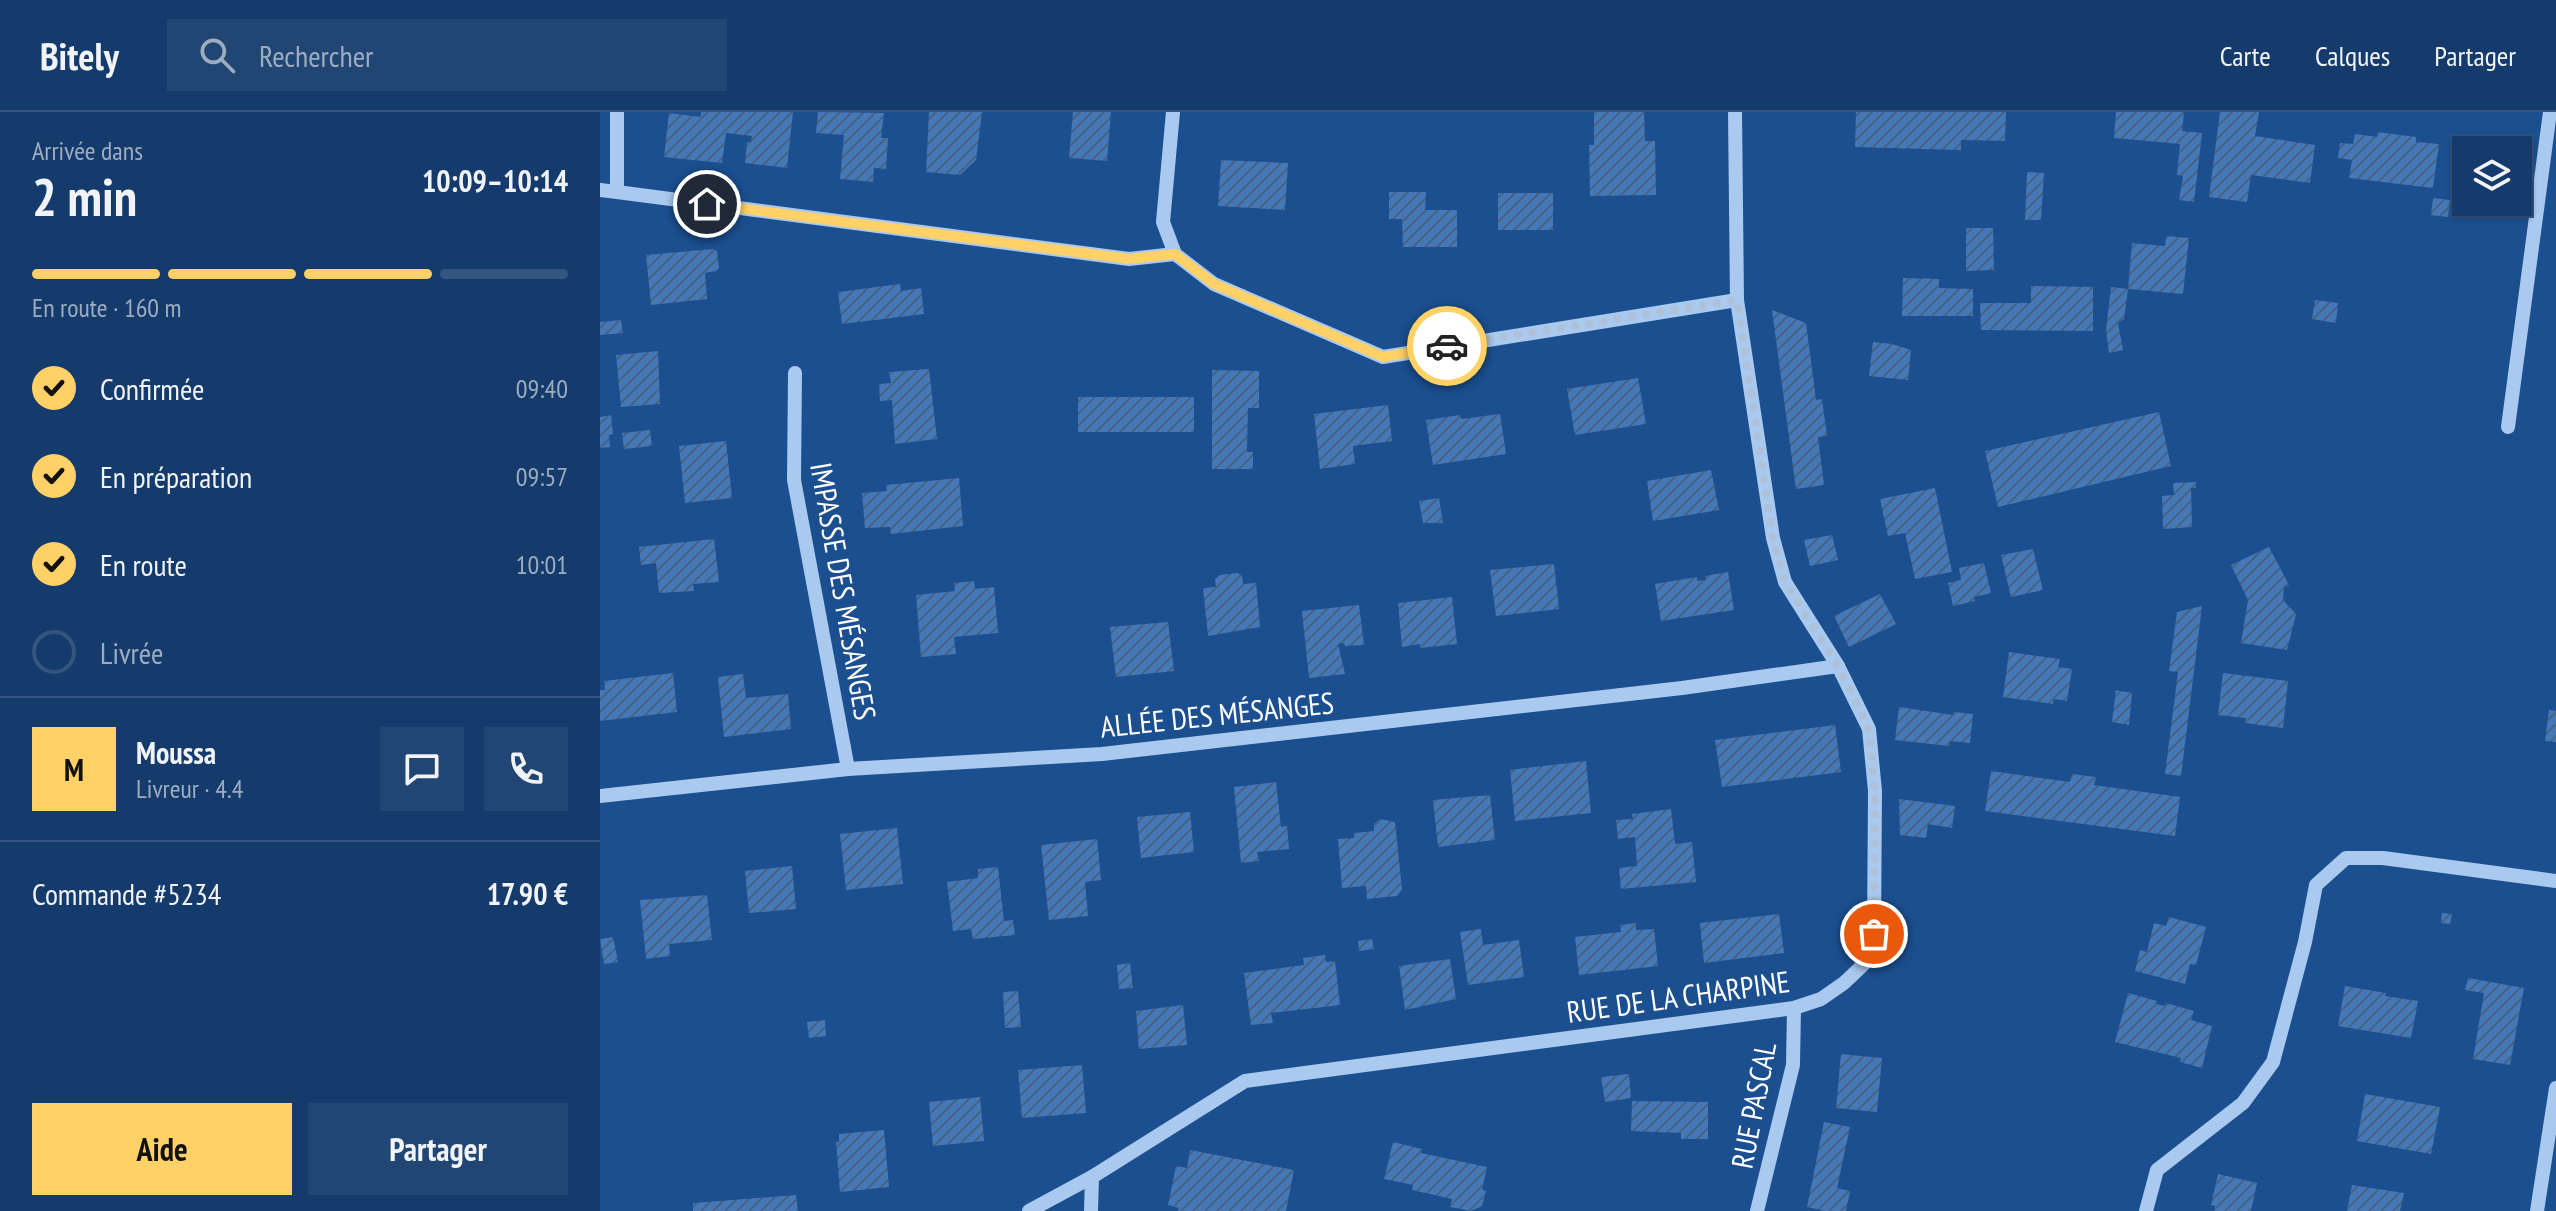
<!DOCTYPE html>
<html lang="fr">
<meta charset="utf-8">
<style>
:root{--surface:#143b6b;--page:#214673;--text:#f1f3f6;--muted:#9dadc1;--line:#33557e;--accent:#ffd166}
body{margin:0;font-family:"PT Sans Narrow",sans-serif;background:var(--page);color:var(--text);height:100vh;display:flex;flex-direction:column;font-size:30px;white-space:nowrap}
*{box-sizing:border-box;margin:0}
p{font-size:26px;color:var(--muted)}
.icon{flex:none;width:44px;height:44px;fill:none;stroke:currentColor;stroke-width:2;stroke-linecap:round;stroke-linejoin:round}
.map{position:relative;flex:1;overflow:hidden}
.drawer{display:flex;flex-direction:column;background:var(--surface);width:600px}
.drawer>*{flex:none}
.controls{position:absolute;left:1852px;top:24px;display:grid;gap:16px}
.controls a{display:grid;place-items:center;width:80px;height:80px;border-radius:0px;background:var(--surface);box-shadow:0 2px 6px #0004,0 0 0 2px var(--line);font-size:40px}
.pin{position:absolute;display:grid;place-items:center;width:68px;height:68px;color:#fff;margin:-34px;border:4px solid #fff;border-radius:50%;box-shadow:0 2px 8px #0007}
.courier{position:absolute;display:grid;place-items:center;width:80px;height:80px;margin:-40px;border:6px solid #ffd166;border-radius:50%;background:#fff;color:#222;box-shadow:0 2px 10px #0007}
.headline em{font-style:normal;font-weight:700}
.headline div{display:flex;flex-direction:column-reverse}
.headline{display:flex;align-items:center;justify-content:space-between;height:136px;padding:0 32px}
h1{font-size:52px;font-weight:700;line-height:60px}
.bar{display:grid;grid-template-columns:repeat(4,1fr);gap:12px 8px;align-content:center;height:96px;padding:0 32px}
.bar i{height:10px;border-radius:6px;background:var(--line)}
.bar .selected{background:var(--accent)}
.bar p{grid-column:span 4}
.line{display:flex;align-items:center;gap:20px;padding:0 32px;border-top:2px solid var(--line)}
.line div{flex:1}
.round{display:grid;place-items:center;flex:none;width:84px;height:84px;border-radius:0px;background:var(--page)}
ol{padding:0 32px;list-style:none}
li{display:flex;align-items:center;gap:24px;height:88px}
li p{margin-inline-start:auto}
li .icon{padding:8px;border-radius:50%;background:var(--accent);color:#111;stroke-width:4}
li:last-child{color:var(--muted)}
li i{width:44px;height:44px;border:4px solid var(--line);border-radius:50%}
.action{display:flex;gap:16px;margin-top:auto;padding:16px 32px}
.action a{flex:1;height:92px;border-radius:0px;background:var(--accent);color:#111;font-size:32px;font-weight:700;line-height:92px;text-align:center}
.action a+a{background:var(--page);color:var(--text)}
header{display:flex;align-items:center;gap:48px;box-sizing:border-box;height:112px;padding:0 40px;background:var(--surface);border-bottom:2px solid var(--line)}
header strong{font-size:38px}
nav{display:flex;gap:44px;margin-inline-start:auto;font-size:28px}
.search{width:560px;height:72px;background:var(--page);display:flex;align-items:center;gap:20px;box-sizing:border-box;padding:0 28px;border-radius:0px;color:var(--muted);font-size:30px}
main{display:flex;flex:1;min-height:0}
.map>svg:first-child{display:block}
.building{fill:url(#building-hatch)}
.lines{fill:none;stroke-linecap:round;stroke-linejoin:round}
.minor{stroke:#a9c9ee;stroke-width:14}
.done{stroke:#afc1d8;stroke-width:8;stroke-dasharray:0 14.4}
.route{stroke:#ffd166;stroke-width:10}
.labels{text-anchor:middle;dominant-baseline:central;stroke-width:8;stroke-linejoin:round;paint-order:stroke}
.street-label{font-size:30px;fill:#fff;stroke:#1b4f8f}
</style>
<header>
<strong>Bitely</strong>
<div class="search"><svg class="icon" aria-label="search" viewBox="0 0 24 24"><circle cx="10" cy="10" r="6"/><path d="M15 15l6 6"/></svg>Rechercher</div>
<nav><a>Carte</a><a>Calques</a><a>Partager</a></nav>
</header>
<main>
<section class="drawer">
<div class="headline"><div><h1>2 min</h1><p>Arrivée dans</p></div><em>10:09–10:14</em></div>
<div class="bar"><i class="selected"></i><i class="selected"></i><i class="selected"></i><i></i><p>En route · 160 m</p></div>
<ol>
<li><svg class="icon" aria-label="check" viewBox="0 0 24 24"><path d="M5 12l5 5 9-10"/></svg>Confirmée<p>09:40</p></li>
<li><svg class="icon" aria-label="check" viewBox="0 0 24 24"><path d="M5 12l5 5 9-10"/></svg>En préparation<p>09:57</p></li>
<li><svg class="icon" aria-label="check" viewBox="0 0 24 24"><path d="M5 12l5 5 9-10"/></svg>En route<p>10:01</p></li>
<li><i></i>Livrée</li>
</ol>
<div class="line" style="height:144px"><b class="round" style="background:var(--accent);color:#111">M</b><div><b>Moussa</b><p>Livreur · 4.4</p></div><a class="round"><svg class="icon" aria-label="chat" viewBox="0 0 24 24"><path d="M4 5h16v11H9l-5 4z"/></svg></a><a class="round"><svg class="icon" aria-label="phone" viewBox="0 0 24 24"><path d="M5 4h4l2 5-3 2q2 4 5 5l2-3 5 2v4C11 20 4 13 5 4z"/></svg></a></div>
<div class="line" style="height:104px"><div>Commande #5234</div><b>17.90 €</b></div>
<div class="action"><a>Aide</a><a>Partager</a></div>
</section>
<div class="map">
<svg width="1956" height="1099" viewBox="0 0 1956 1099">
<defs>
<pattern id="building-hatch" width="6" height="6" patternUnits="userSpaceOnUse" patternTransform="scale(2)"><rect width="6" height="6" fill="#4478b7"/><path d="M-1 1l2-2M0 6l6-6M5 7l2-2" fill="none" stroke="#486282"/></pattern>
</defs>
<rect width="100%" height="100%" fill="#1b4f8f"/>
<g class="building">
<path d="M101 0H193L187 56 145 51 147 30H151L152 24 126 21 122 51 64 45 69 1 101 5Z"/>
<path d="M218 0 284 1 281 26H288L286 57 274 56 273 70 240 67 244 23 216 21Z"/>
<path d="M329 0H382L376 48 360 63 326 60Z"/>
<path d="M473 0H511L507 49 469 46Z"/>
<path d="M994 0H1044L1045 29H1055L1056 83 990 84 989 33H994Z"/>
<path d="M1256 0H1406L1405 29 1361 28V38L1255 35Z"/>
<path d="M1516 0H1584L1582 19 1602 21 1594 90 1579 88 1583 64 1577 63 1580 32 1514 26Z"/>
<path d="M1620 0H1659L1655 24 1715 33 1710 71 1651 63 1647 90 1609 85Z"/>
<path d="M1778 20 1816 25V30L1839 32 1833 76 1749 66 1752 48 1738 46 1740 31 1753 32 1755 22 1777 25Z"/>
<path d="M621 48 688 51 685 98 618 94Z"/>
<path d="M1427 60 1444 61 1441 108H1425Z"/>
<path d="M789 80H826L825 98H857V135H803L802 107H789Z"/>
<rect x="898" y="81" width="55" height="37"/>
<path d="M1833 86 1850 88 1848 105 1831 103Z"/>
<path d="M1366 116H1393L1394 158 1366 159Z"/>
<path d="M1566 124 1589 126 1583 182 1528 177 1532 131 1565 134Z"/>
<path d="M113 137 117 139 119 156 116 159 105 161 107 187 51 193 46 143Z"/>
<path d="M1303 166 1339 167V176L1373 177V204H1302Z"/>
<path d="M300 172 301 179 321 176 324 202 242 212 238 180Z"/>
<path d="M1431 174 1493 175V219L1381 218 1380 191H1431Z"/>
<path d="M1511 175 1528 177 1524 207 1518 211 1523 238 1509 241 1506 218Z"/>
<path d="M1715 188 1738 191 1736 211 1712 207Z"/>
<path d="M1172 198 1206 211 1216 288 1222 287 1227 324 1218 325 1224 373 1196 377Z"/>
<path d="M21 208 23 221 0 223V210Z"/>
<path d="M1273 230 1292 232 1311 238 1308 268 1269 264Z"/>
<path d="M58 239 60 292 21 295 16 243Z"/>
<path d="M329 257 337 327 295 332 292 288 280 289 279 272 291 271 289 260Z"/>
<path d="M612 258 659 259V296H648L647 340H653V357H612Z"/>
<path d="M1038 266 1046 312 975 323 967 277Z"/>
<rect x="478" y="285" width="116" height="35"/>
<path d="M788 293 792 329 753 334 755 352 720 357 714 302Z"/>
<path d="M1559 300 1571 354 1398 395 1385 339Z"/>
<path d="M900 302 906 342 833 353 826 308 860 303 861 307Z"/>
<path d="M11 303 13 322 9 323 10 335 0 336V305Z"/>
<path d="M50 318 52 334 24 337 22 321Z"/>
<path d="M126 329 132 386 85 391 79 334Z"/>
<path d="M1111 358 1119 398 1053 409 1047 369Z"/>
<path d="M359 366 363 414 291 422 290 415 265 416 262 381 287 379 286 373Z"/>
<path d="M1596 370V376H1591L1592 415 1563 417 1562 384 1574 383 1573 371Z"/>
<path d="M1335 376 1352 460 1315 467 1305 421 1288 424 1280 387Z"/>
<path d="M839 386 843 411H823L819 389Z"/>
<path d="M1232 423 1238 448 1210 454 1204 428Z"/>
<path d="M114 427 119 470 93 472 94 479 59 481 56 451 41 453 39 435Z"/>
<path d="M1669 435 1689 473 1684 475 1683 488 1696 502 1687 538 1641 531 1648 488 1631 453Z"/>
<path d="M1433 437 1443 478 1411 485 1401 443Z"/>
<path d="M1384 451 1391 481 1374 485 1375 489 1353 494 1348 471 1361 468 1359 456Z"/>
<path d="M954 452 959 497 896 504 890 458Z"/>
<path d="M1128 460 1134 498 1061 509 1055 472 1097 465V469L1106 468 1105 464Z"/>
<path d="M638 461 642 464 643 472 656 471 660 515 608 524 603 476 616 475 615 467 620 463Z"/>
<path d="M374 469 375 477 394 475 398 521 354 525 356 542 321 545 316 483 355 479 354 471Z"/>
<path d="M1280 482 1296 512 1249 535 1234 504Z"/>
<path d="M852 485 857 532 820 536V532L802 535 798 491Z"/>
<path d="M759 493 764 533 745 534 744 531 738 532 745 562 709 566 702 499Z"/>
<path d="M1602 494 1581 664 1565 662 1578 560 1569 559 1577 500Z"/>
<path d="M568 510 574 559 516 565 510 515Z"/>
<path d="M1409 540 1460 547 1458 555 1472 557 1467 589 1454 587 1453 592 1403 585Z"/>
<path d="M73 561 77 600 0 609V578H5L4 569Z"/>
<path d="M1623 561 1688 569 1683 616 1645 611 1646 606 1618 603Z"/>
<path d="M143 562 146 586 188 582 191 617 124 625 118 565Z"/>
<path d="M1516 578 1532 581 1529 613 1512 610Z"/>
<path d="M1299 595 1353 603 1354 600 1373 602 1370 631 1350 629 1349 634 1295 628Z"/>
<path d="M1949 598 1956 599V630L1945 629Z"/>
<path d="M1235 613 1241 660 1122 675 1115 628Z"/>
<path d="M986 649 991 701 915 709 910 658Z"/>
<path d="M1391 659 1470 670 1472 662 1496 665 1494 673 1580 685 1575 724 1385 699Z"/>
<path d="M676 670 681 715 687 714 689 737 657 740 659 749 641 751 634 675Z"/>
<path d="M890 683 895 728 838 735 833 688Z"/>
<path d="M1299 687 1355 694 1352 716 1328 712 1326 726 1300 723Z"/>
<path d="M1071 697 1075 732 1092 730 1096 770 1021 777 1019 756 1037 754 1035 725 1018 727 1016 708 1033 707 1032 702Z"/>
<path d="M590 700 594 740 541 746 537 705Z"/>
<path d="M780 707 795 710 802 777 797 784 767 787 766 774 742 776 738 727 754 726V721L774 719V712Z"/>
<path d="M297 716 303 772 246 778 240 722Z"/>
<path d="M497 727 501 768 485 770 488 804 449 808 441 733Z"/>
<path d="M192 754 196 797 149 801 145 759Z"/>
<path d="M398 755 404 809 413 808 415 823 373 827 371 817 353 819 347 770 378 766V757Z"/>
<path d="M107 783 112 828 69 832 70 844 46 847 40 788Z"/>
<path d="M1842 801 1852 802 1850 812 1841 811Z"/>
<path d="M1179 802 1184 841 1104 851 1100 811Z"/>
<path d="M1569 805 1606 815 1596 853 1590 852 1585 872 1535 859 1540 838 1547 840 1554 811 1566 814Z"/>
<path d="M1036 811V818L1054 817 1058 854 979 863 975 825 1021 820 1020 813Z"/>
<path d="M881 817 883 833 919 828 924 865 868 873 860 820Z"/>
<path d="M13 825 18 850 4 852 0 827Z"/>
<path d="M772 827 774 837 759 839 758 829Z"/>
<path d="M725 843 726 850 735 849 740 893 671 901 673 911 651 913 644 861 704 853 703 846Z"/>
<path d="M850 847 856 887 805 898 799 854Z"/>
<path d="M530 851 533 876 519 877 517 853Z"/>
<path d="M1868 866 1924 876 1910 953 1873 947 1884 881 1865 878Z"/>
<path d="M1745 874 1786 881 1785 884 1818 889 1811 926 1738 914Z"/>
<path d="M418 879 421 915 405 916 403 880Z"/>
<path d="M1528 881 1557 889 1556 892 1565 894 1566 891 1594 899 1591 908 1612 914 1602 956 1580 950 1581 946 1515 930Z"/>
<path d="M583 893 587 933 539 937 536 899Z"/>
<path d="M225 908 226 924 209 926 207 910Z"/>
<path d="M1241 942 1282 946 1277 1000 1236 996Z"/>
<path d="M482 953 486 1001 422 1006 418 958Z"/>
<path d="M1029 962 1031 986 1005 990 1001 965Z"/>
<path d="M1765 982 1840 995 1831 1042 1757 1029Z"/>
<path d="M380 985 384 1029 333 1034 329 990Z"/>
<path d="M1032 989 1108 990V1027H1081V1021L1031 1019Z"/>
<path d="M1224 1010 1250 1015 1237 1076 1250 1079 1246 1099H1225L1207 1095Z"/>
<path d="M284 1018 289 1075 240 1080 236 1030H239V1022Z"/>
<path d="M793 1030 822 1037 821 1041 887 1055 882 1078 886 1079 882 1094 871 1099 850 1095 852 1087 812 1078 813 1073 784 1067Z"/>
<path d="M590 1038 694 1058 686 1099H578L579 1096 568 1093 576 1054 587 1056Z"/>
<path d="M1618 1062 1657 1071 1651 1099H1614L1615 1094 1611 1093Z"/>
<path d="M1752 1073 1804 1081 1800 1099H1747Z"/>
<path d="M196 1083 198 1099H93V1091Z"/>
</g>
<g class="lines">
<g class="minor">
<path d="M17 0V80L529 147 575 142"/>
<path d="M573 0 563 110 575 142 614 172 783 245 1137 188"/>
<path d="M0 78 17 80"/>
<path d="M195 261 194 368 248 657"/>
<path d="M1908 315 1950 0"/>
<path d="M0 684 248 657 502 642 1082 576 1238 554"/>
<path d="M429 1099 492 1065 645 969 1194 896 1221 887 1244 871 1264 852 1274 822 1275 679 1269 617 1238 554 1185 470 1173 426 1137 188 1135 0"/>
<path d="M491 1099 492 1065"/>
<path d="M1157 1099 1193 953 1194 896"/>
<path d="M1546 1099 1557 1058 1643 991 1673 950 1705 830 1716 773 1746 746H1783L1956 769"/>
<path d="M1937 1099 1956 976"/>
</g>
</g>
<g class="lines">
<path class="done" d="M847 234 1137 188 1173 426 1185 470 1238 554 1269 617 1275 679 1274 822"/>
<path class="route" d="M107 92 529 147 575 142 614 172 783 245 847 234"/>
</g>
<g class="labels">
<g class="street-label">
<text transform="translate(244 479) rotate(80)">IMPASSE DES MÉSANGES</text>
<text transform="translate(617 602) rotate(-6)">ALLÉE DES MÉSANGES</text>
<text transform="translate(1078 884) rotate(-8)">RUE DE LA CHARPINE</text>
<text transform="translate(1153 993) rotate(-79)">RUE PASCAL</text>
</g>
</g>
</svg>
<div class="controls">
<a><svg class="icon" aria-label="layers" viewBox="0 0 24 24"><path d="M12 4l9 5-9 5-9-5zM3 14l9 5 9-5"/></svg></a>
</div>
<div class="pin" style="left:1274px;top:822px;background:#ea580c"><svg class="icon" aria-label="bag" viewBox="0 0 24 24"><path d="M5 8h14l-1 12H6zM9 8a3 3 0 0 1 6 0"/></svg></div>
<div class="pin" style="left:107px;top:92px;background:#1f2937"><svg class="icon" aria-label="home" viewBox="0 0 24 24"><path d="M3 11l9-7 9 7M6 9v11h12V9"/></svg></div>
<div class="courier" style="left:847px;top:234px"><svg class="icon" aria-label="car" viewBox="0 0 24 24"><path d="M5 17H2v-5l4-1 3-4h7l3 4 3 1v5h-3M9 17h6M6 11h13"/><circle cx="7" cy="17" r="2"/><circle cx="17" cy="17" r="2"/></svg></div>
</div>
</main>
